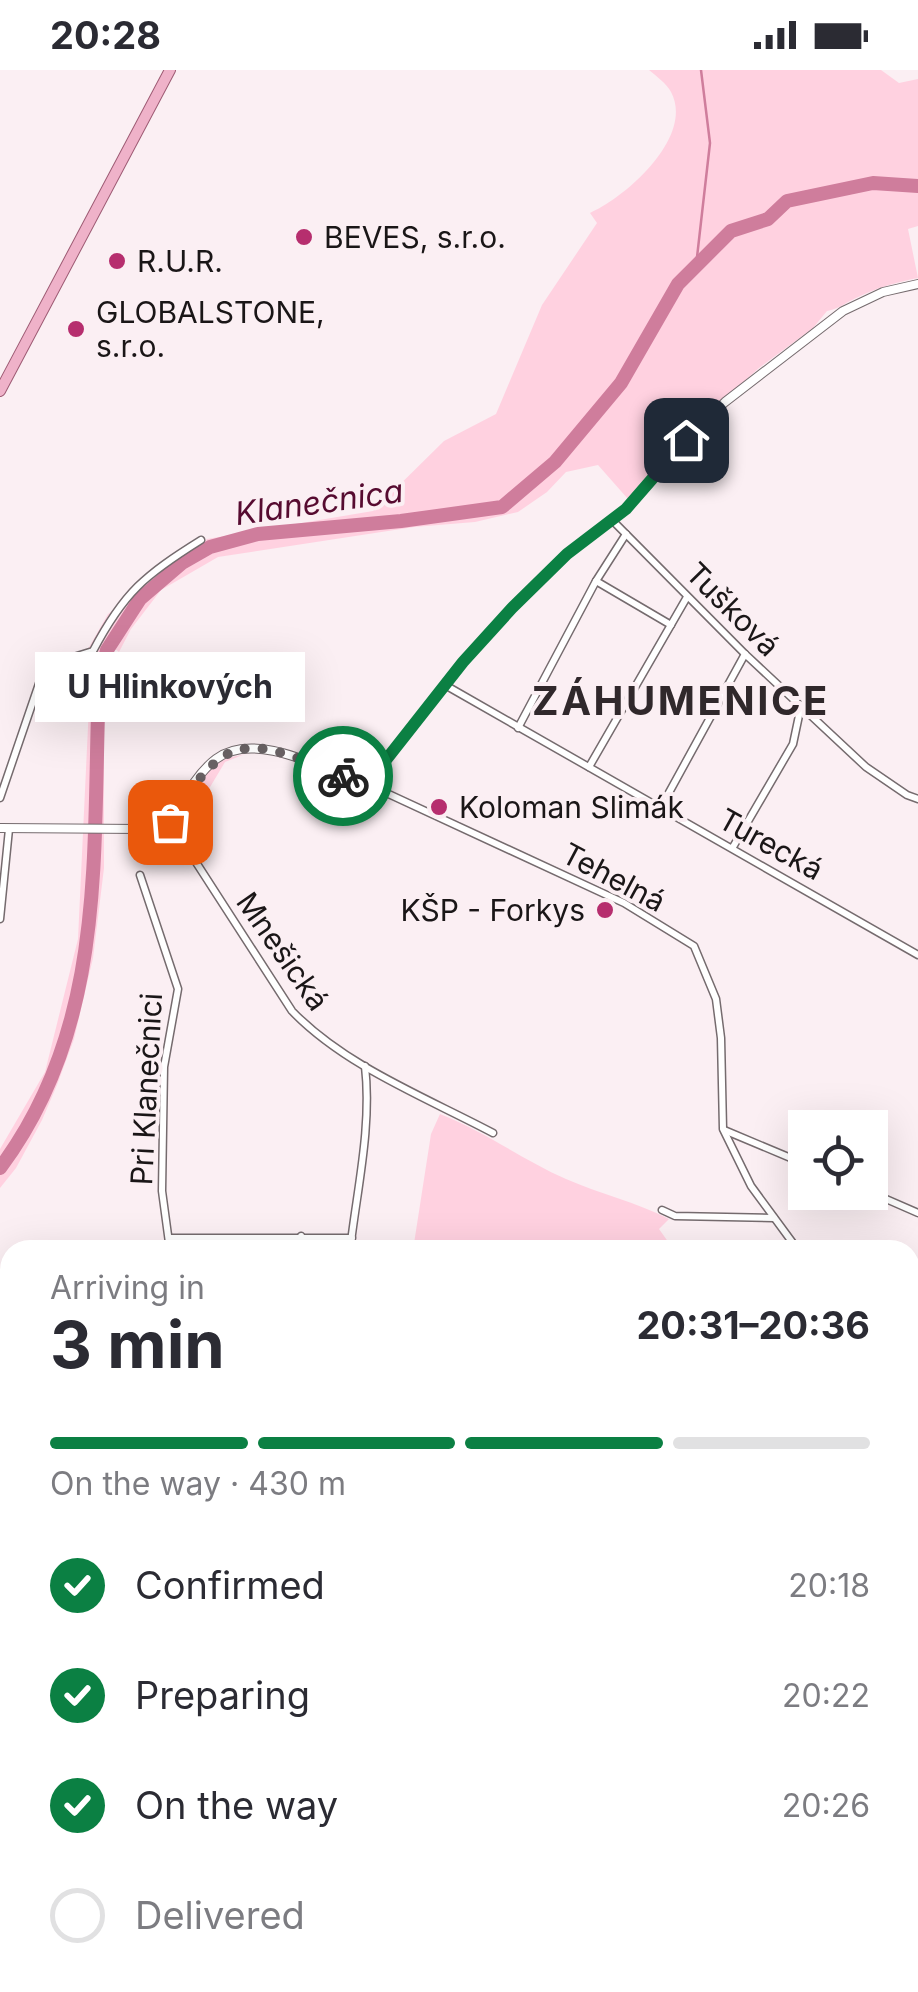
<!DOCTYPE html>
<meta charset="utf-8">
<style>
:root{--surface:#fff;--page:#f7f7f7;--text:#2b2b33;--muted:#7c7c81;--line:#e1e1e2;--accent:#0b8043}
body{margin:0;font-family:Inter,sans-serif;background:var(--page);color:var(--text);height:100vh;display:flex;flex-direction:column;font-size:38px;white-space:nowrap}
*{box-sizing:border-box;margin:0}
p{font-size:32px;color:var(--muted)}
.icon{flex:none;width:55px;height:55px;fill:none;stroke:currentColor;stroke-width:2;stroke-linecap:round;stroke-linejoin:round}
.map{position:relative;flex:1;overflow:hidden}
.details{position:absolute;left:0px;top:1170px;width:920px;height:752px;display:flex;flex-direction:column;background:var(--surface);border-radius:30px 30px 0 0;box-shadow:0 10px 40px #0002}
.details>*{flex:none}
.buttons{position:absolute;left:788px;top:1040px;display:grid;gap:20px}
.buttons a{display:grid;place-items:center;width:100px;height:100px;border-radius:0px;background:var(--surface);box-shadow:0 10px 40px #0002;font-size:50px}
.pin{position:absolute;display:grid;place-items:center;width:85px;height:85px;color:#fff;margin:-42px;border-radius:20px;box-shadow:0 5px 15px #0006}
.courier{position:absolute;display:grid;place-items:center;width:100px;height:100px;margin:-50px;border:8px solid #0b8043;border-radius:50%;background:#fff;color:#222;box-shadow:0 2px 12px #0007}
.bubble{position:absolute;height:70px;border-radius:0px;background:var(--surface);box-shadow:0 10px 40px #0002;font-size:32px;font-weight:700;line-height:70px;text-align:center}
.headline em{font-style:normal;font-weight:700}
.headline div{display:flex;flex-direction:column-reverse}
.headline{display:flex;align-items:center;justify-content:space-between;height:170px;padding:0 50px}
h1{font-size:65px;font-weight:700;line-height:75px}
.bar{display:grid;grid-template-columns:repeat(4,1fr);gap:15px 10px;align-content:center;height:120px;padding:0 50px}
.bar i{height:12px;border-radius:8px;background:var(--line)}
.bar .on{background:var(--accent)}
.bar p{grid-column:span 4}
ol{padding:0 50px;list-style:none}
li{display:flex;align-items:center;gap:30px;height:110px}
li p{margin-inline-start:auto}
li .icon{padding:10px;border-radius:50%;background:var(--accent);color:#fff;stroke-width:4}
li:last-child{color:var(--muted)}
li i{width:55px;height:55px;border:5px solid var(--line);border-radius:50%}
.status{display:flex;justify-content:space-between;align-items:center;height:70px;padding:0 50px;background:var(--surface);direction:ltr}
.status svg{height:28px;fill:currentColor}
.map>svg:first-child{display:block}
.green{fill:#ffd1e0}
.lines{fill:none;stroke-linecap:round;stroke-linejoin:round}
.stream{stroke:#cf7d9c;stroke-width:2.5}
.river{stroke:#cf7d9c;stroke-width:14}
.minor-casing{stroke:#756b6e;stroke-width:9}
.tertiary-casing{stroke:#756b6e;stroke-width:10}
.primary-casing{stroke:#9d5a73;stroke-width:12}
.minor{stroke:#fff;stroke-width:6}
.tertiary{stroke:#fff;stroke-width:8}
.primary{stroke:#efb2c9;stroke-width:10}
.rail-casing{stroke:#554f50;stroke-width:6}
.rail{stroke:#fbeff3;stroke-width:2.5;stroke-dasharray:8;stroke-linecap:butt}
.done{stroke:#696264;stroke-width:10;stroke-dasharray:0 18}
.route{stroke:#0b8043;stroke-width:12}
.poi-dot{fill:#b62e6e;stroke:#fbeff3;stroke-width:4}
.labels{text-anchor:middle;dominant-baseline:central;stroke-width:8;stroke-linejoin:round;paint-order:stroke}
.poi-label{font-size:30px;fill:#1a1617;stroke:#fbeff3;text-anchor:start}
.street-label{font-size:30px;fill:#1a1617;stroke:#fbeff3}
.water-label{font-size:32px;font-style:italic;fill:#560b30;stroke:#fbeff3}
.district-label{font-size:40px;font-weight:bold;letter-spacing:2.5px;fill:#30282b;stroke:#fbeff3}
</style>
<div class="status"><b>20:28</b><svg viewBox="0 0 49 12"><path d="M0 12V9h3v3zM5 12V6h3v6zM10 12V3h3v9zM15 12V0h3v12zM26 1h20v11H26zM47 4h2v5h-2z"/></svg></div>
<div class="map">
<svg width="918" height="1922" viewBox="0 0 918 1922">
<rect width="100%" height="100%" fill="#fbeff3"/>
<g class="green">
<path d="M649 0H881L899 13 918 9V156L908 159 918 208C897 212 876 218 856 228 845 233 839 239 827 241L813 258 759 298 679 370 628 429 598 395 566 402 547 422 518 442 475 452 414 457 218 487 161 520 131 559 119 582 115 579 104 613V798L93 888 74 969 57 1015 42 1050 16 1098 0 1118V1079L45 1002 78 869 91 593 88 579 108 544 207 469 373 441 444 371 496 344 542 235 597 153 590 143C625 128 695 67 671 22 667 14 656 6 649 0Z"/>
<path d="M245 684 225 692 182 764 179 761C178 739 201 701 221 691 228 687 238 686 245 684Z"/>
<path d="M440 1044C484 1061 523 1090 566 1109 600 1124 636 1132 669 1149L659 1159 674 1180H413L431 1064Z"/>
<path d="M5 1389 10 1509 0 1492V1390Z"/>
<path d="M910 1408 918 1419V1640L910 1638Z"/>
<path d="M10 1887V1912H484L522 1922H0V1890Z"/>
<path d="M764 1913 787 1922H587L564 1913Z"/>
</g>
<g class="lines">
<path class="stream" d="M696 196 710 73 701 0"/>
<path class="river" d="M0 1098C108 954 92 782 99 613L107 580 140 529 182 493 210 477 258 464 401 451 502 437 555 392 621 313 678 214 731 161 768 149 787 131 873 113 918 116"/>
<defs>
<g id="minor">
<path d="M612 450 745 584 866 697 907 725 918 729"/>
<path d="M596 511 671 555"/>
<path d="M445 615 918 885"/>
<path d="M518 658 596 511 626 464"/>
<path d="M589 697 687 527"/>
<path d="M367 714 624 833 694 876 716 929 721 968 723 1059 751 1116 798 1180"/>
<path d="M0 728 42 605 51 594 93 581C124 522 145 505 201 470"/>
<path d="M660 739 745 584"/>
<path d="M170 752 292 941C345 996 425 1027 493 1063"/>
<path d="M733 777 793 674 801 636"/>
<path d="M140 805 178 919 164 997 162 1121 170 1180"/>
<path d="M0 849 9 759"/>
<path d="M724 1060 805 1094"/>
<path d="M870 1122 918 1143"/>
<path d="M662 1140 675 1146 774 1148"/>
<path d="M169 1168H352"/>
<path d="M299 1180 301 1166"/>
<path d="M350 1180C357 1119 372 1057 365 996"/>
<path d="M910 1341 918 1359"/>
</g>
<path id="tertiary" d="M0 758 141 759 170 752C183 731 196 704 216 689 255 659 327 701 367 714L463 592 512 538 567 484 626 439 686 370 725 332 843 241 883 222 918 214"/>
<g id="primary">
<path d="M0 321 170 0"/>
<path d="M0 1542 4 1509"/>
<path d="M0 1575 10 1574"/>
<path d="M910 1817 918 1820"/>
</g>
</defs>
<use href="#minor" class="minor-casing"/>
<use href="#tertiary" class="tertiary-casing"/>
<use href="#primary" class="primary-casing"/>
<use href="#minor" class="minor"/>
<use href="#tertiary" class="tertiary"/>
<use href="#primary" class="primary"/>
<defs>
<g id="rail">
<path d="M0 1377 10 1378"/>
<path d="M910 1752 918 1757"/>
</g>
</defs>
<use href="#rail" class="rail-casing"/>
<use href="#rail" class="rail"/>
</g>
<g class="lines">
<path class="done" d="M170 752C227 658 247 667 343 706"/>
<path class="route" d="M343 706 367 714 463 592 512 538 567 484 626 439 686 370"/>
</g>
<g class="poi-dot">
<circle cx="304" cy="167" r="10"/>
<circle cx="117" cy="191" r="10"/>
<circle cx="76" cy="259" r="10"/>
<circle cx="439" cy="737" r="10"/>
<circle cx="605" cy="840" r="10"/>
</g>
<g class="labels">
<g class="poi-label">
<text x="324" y="167">BEVES, s.r.o.</text>
<text x="137" y="191">R.U.R.</text>
<text x="96" y="242">GLOBALSTONE,<tspan x="96" dy="34">s.r.o.</tspan></text>
<text x="459" y="737">Koloman Slimák</text>
<text x="585" y="840" text-anchor="end">KŠP - Forkys</text>
</g>
<g class="street-label">
<text transform="translate(733 539) rotate(45)">Tušková</text>
<text transform="translate(771 774) rotate(29)">Turecká</text>
<text transform="translate(614 807) rotate(28)">Tehelná</text>
<text transform="translate(283 881) rotate(55)">Mnešická</text>
<text transform="translate(146 1019) rotate(-87)">Pri Klanečnici</text>
</g>
<g class="water-label">
<text transform="translate(319 432) rotate(-8)">Klanečnica</text>
</g>
<g class="district-label">
<text x="681" y="630">ZÁHUMENICE</text>
</g>
</g>
</svg>
<div class="buttons">
<a><svg class="icon" aria-label="locate" viewBox="0 0 24 24"><circle cx="12" cy="12" r="6"/><path d="M12 2v4M12 18v4M2 12h4M18 12h4"/></svg></a>
</div>
<div class="pin" style="left:170px;top:752px;background:#ea580c"><svg class="icon" aria-label="bag" viewBox="0 0 24 24"><path d="M5 8h14l-1 12H6zM9 8a3 3 0 0 1 6 0"/></svg></div>
<div class="pin" style="left:686px;top:370px;background:#1f2937"><svg class="icon" aria-label="home" viewBox="0 0 24 24"><path d="M3 11l9-7 9 7M6 9v11h12V9"/></svg></div>
<div class="courier" style="left:343px;top:706px"><svg class="icon" aria-label="bike" viewBox="0 0 24 24"><circle cx="6" cy="16" r="4"/><circle cx="18" cy="16" r="4"/><path d="M6 16l4-8h5l3 8M10 8l3 8H6M13 5h3"/></svg></div>
<div class="bubble" style="left:35px;top:582px;width:270px">U Hlinkových</div>
<section class="details">
<div class="headline"><div><h1>3 min</h1><p>Arriving in</p></div><em>20:31–20:36</em></div>
<div class="bar"><i class="on"></i><i class="on"></i><i class="on"></i><i></i><p>On the way · 430 m</p></div>
<ol>
<li><svg class="icon" aria-label="check" viewBox="0 0 24 24"><path d="M5 12l5 5 9-10"/></svg>Confirmed<p>20:18</p></li>
<li><svg class="icon" aria-label="check" viewBox="0 0 24 24"><path d="M5 12l5 5 9-10"/></svg>Preparing<p>20:22</p></li>
<li><svg class="icon" aria-label="check" viewBox="0 0 24 24"><path d="M5 12l5 5 9-10"/></svg>On the way<p>20:26</p></li>
<li><i></i>Delivered</li>
</ol>
</section>
</div>
